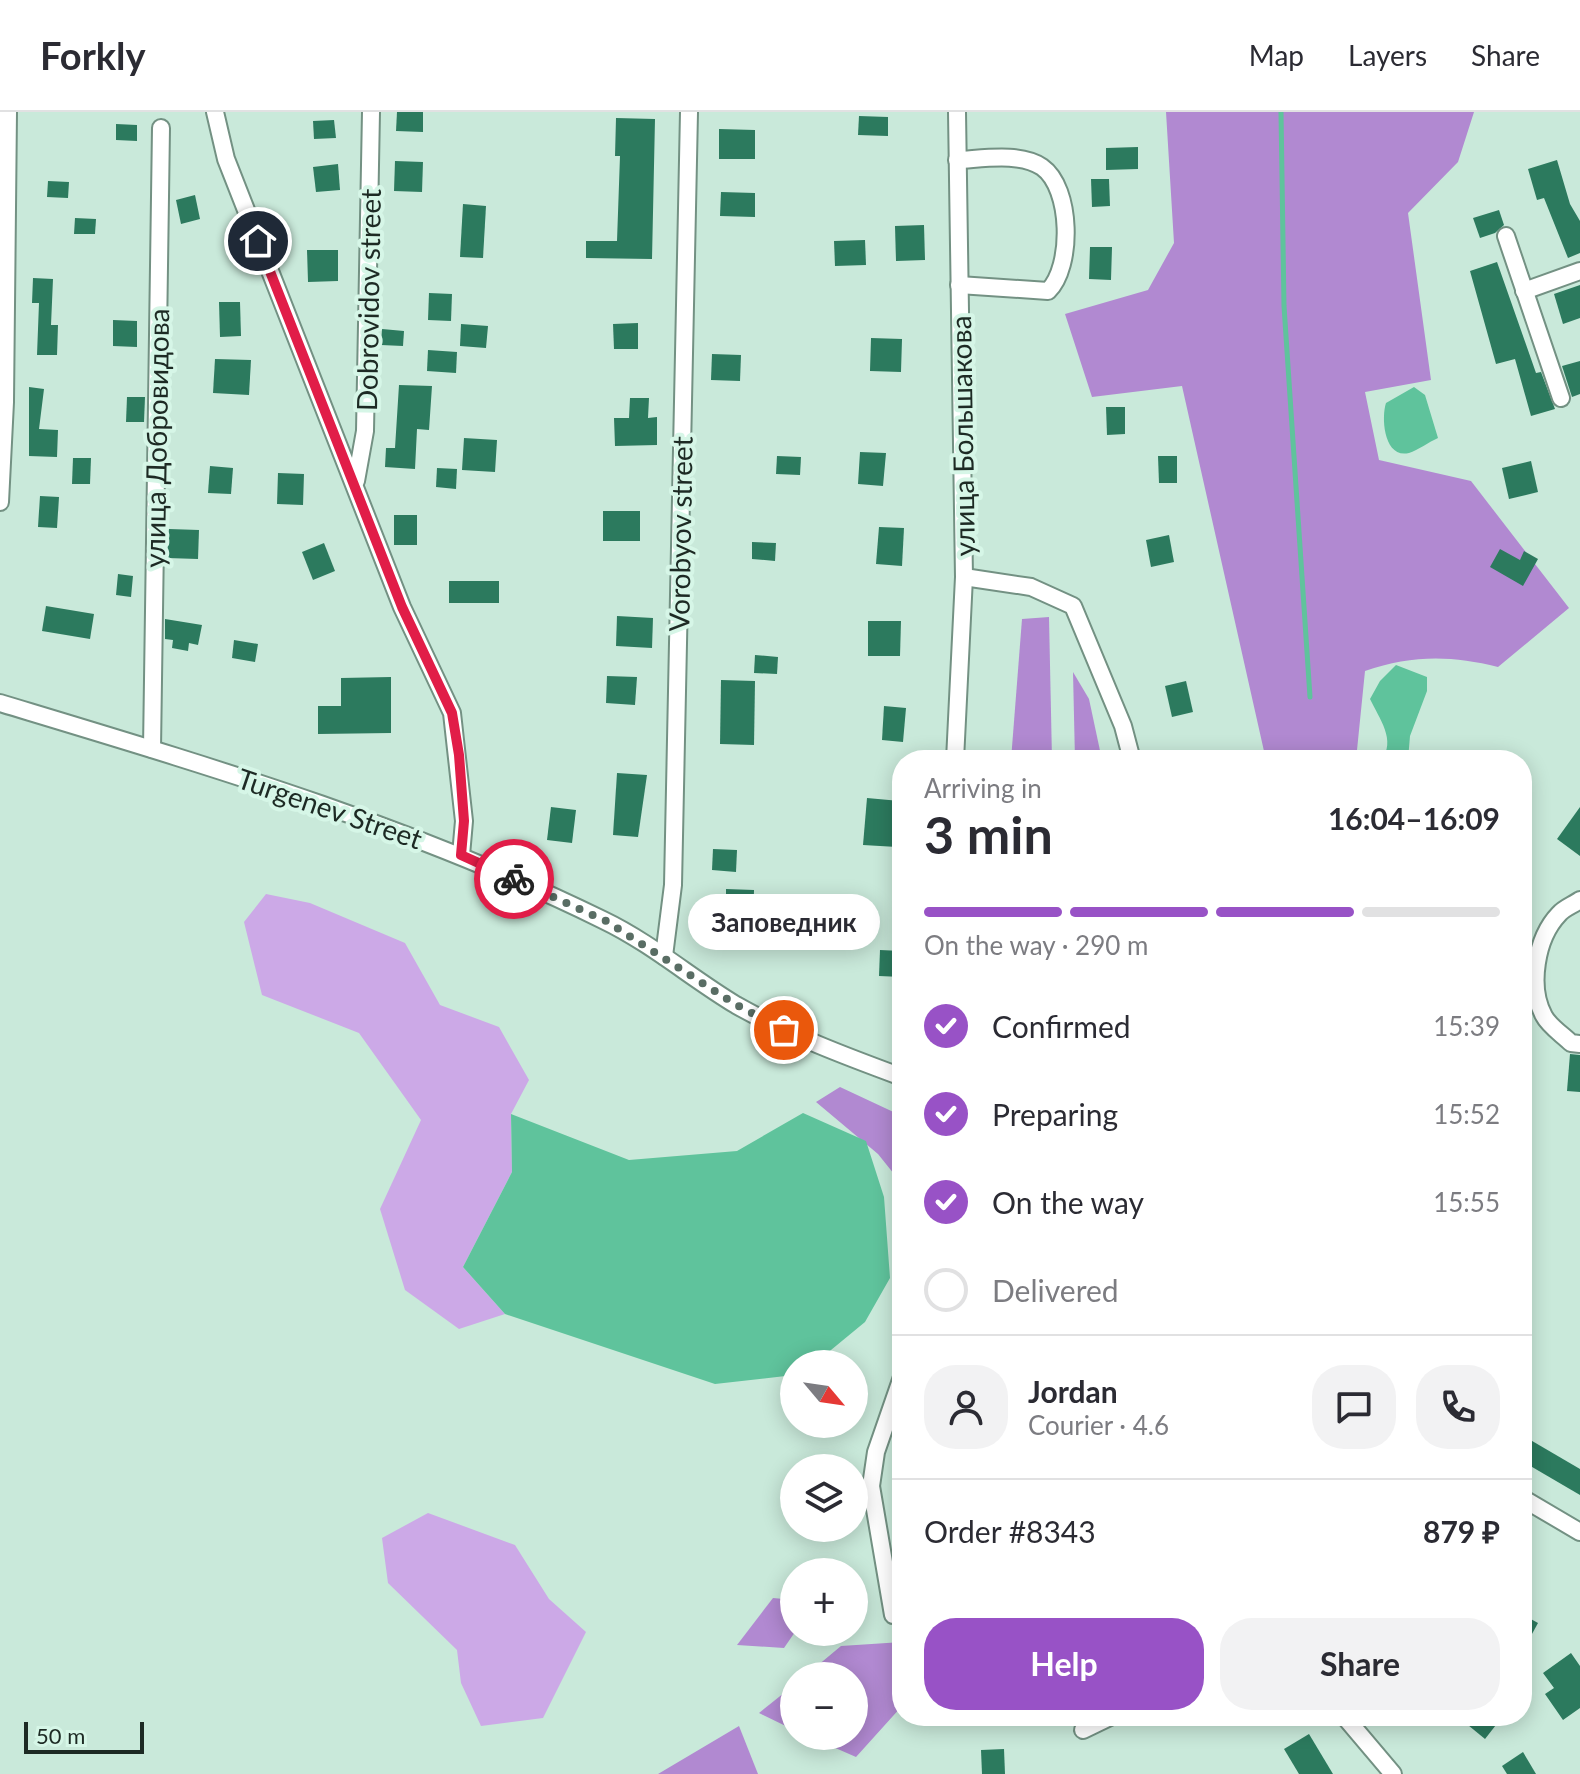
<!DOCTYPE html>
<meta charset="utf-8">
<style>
:root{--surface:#fff;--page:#f2f2f3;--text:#2b2b33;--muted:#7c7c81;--line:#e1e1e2;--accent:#9852c6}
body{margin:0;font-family:Lato,sans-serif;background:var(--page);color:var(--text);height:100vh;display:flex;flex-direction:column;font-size:30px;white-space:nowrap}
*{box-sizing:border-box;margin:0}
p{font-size:26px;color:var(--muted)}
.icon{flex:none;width:44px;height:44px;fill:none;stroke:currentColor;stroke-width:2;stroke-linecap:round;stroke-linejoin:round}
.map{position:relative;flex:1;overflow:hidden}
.panel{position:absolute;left:892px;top:638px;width:640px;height:976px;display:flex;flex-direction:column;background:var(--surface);border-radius:32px;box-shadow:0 4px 20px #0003}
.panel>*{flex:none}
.needle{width:52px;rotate:119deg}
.controls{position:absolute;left:780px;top:1238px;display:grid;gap:16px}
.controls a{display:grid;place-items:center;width:88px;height:88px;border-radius:50%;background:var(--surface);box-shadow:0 4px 20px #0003;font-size:40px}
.scale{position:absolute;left:24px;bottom:20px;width:120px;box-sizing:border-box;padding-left:8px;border:4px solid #1d2a24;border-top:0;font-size:22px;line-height:28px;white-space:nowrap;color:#1d2a24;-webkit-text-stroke:6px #d6f6e7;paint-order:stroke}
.pin{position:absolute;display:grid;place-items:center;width:68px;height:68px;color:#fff;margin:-34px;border:4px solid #fff;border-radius:50%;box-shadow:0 2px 8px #0007}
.courier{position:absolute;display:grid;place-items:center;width:80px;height:80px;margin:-40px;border:6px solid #e11d48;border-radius:50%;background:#fff;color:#222;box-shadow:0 2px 10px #0007}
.bubble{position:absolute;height:56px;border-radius:28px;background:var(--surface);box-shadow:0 4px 20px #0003;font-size:26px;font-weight:700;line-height:56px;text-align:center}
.overview em{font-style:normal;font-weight:700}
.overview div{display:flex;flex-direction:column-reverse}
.overview{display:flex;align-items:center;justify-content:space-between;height:136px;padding:0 32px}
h1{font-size:52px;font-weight:700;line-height:60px}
.bar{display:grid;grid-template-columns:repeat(4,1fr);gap:12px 8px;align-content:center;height:96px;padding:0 32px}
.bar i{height:10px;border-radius:6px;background:var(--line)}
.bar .selected{background:var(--accent)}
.bar p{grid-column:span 4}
.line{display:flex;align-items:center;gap:20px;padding:0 32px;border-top:2px solid var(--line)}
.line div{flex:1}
.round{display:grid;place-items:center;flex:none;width:84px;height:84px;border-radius:32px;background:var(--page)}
ol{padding:0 32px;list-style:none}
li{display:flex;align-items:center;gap:24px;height:88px}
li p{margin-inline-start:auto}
li .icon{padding:8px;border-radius:50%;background:var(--accent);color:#fff;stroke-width:4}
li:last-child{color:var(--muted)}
li i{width:44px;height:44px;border:4px solid var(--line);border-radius:50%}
.button{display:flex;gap:16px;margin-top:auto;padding:16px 32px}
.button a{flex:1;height:92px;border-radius:32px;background:var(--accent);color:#fff;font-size:32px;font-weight:700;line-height:92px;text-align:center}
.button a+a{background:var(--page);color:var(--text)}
header{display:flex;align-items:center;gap:48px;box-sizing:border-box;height:112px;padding:0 40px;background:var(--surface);border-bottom:2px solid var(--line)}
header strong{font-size:38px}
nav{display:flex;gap:44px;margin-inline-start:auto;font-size:28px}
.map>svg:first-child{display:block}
.green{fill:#cca9e7}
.forest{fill:#b189d1}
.water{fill:#5fc39c}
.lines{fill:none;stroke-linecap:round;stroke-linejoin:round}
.stream{stroke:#5fc39c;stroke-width:5}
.building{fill:#2c7a5e}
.minor-casing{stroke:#739183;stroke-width:20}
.minor{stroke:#fff;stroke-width:16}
.done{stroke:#596d64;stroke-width:8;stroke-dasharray:0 14.4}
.route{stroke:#e11d48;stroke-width:10}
.labels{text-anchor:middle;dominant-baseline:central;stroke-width:8;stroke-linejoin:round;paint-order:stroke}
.street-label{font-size:28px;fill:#1d2a24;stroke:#d6f6e7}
</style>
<header>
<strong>Forkly</strong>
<nav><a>Map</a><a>Layers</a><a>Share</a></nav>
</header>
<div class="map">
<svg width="1580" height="1662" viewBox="0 0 1580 1662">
<rect width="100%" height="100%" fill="#c9e9da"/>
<g class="green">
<path d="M266 782 310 791 405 831 440 893 499 915 529 968 511 1002 512 1060 463 1155 505 1202 459 1217 405 1178 380 1097 421 1008 359 921 262 883 244 810Z"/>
<path d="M428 1401 515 1433 549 1487 586 1520 543 1606 481 1614 461 1571 457 1538 388 1471 382 1426Z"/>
</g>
<g class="forest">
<path d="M1166 0H1474L1458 50 1408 101 1431 268 1365 280 1379 348 1471 369 1569 496 1498 555C1451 543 1411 543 1365 559L1356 648H1266L1182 274 1092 285 1065 202 1148 178 1174 131Z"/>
<path d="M1049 505 1052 648H1011L1022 507Z"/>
<path d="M1073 560 1089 587 1102 648H1075Z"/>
<path d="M840 975 902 1004V1072L878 1042 816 990Z"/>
<path d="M773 1486 794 1488 795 1520 784 1536 737 1533Z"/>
<path d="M902 1530V1594L856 1645 808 1624H854V1564H805L841 1534Z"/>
<path d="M794 1573V1618L759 1601Z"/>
<path d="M739 1614 758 1662H658Z"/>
</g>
<g class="water">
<path d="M1414 275 1425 283 1438 326C1429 330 1418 338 1409 341 1384 347 1381 306 1386 291Z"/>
<path d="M1396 553 1427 565V579L1410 624 1408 648H1381C1397 629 1379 606 1370 587L1380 569Z"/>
<path d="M803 1001 866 1029 884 1085 890 1166 865 1210 814 1252H794V1263L715 1272 505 1202 463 1155 512 1060 511 1002 629 1048 737 1039Z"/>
</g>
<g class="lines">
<path class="stream" d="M1281 0 1284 194 1310 585"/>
</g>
<g class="building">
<path d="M397 0H423V20L396 19Z"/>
<path d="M859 4 888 5V24L858 23Z"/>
<path d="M616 6 655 7 652 147 586 146V129H617L620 44H615Z"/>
<path d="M334 8 336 26 314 27 313 9Z"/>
<path d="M116 12 137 13V29L116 28Z"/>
<path d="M719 17 755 18V47H719Z"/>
<path d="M1138 35V57L1106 58V36Z"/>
<path d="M1557 48 1570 92 1580 109V141L1568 146 1544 86 1537 88 1528 57Z"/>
<path d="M395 49 423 50 422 80 394 79Z"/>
<path d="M338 52 340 78 316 80 313 55Z"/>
<path d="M1091 67H1109L1110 94 1092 95Z"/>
<path d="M48 69 69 70 68 86 47 85Z"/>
<path d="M721 80 755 81V105L720 104Z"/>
<path d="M195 83 200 107 181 112 176 88Z"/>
<path d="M463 92 486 94 483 146 460 145Z"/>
<path d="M1499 98 1504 113 1495 121 1480 126 1473 106Z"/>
<path d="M75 106 96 107 95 122H74Z"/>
<path d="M924 113 925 148 896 149 895 114Z"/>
<path d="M865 128 866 153 835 154 834 129Z"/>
<path d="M1090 135H1112L1111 168 1089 167Z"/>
<path d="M307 138H338V169L308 170Z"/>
<path d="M1497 150 1536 261 1541 260 1555 297 1531 304 1515 247 1496 252 1470 159Z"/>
<path d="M33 166 53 167 51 213H58L57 243H37L39 191H32Z"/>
<path d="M1580 173V206L1563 212 1554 182Z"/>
<path d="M429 181 452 182 451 209 428 208Z"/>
<path d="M219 190H240L241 224 220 225Z"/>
<path d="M113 208 137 209V235L113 234Z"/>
<path d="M638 211V237H614L613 212Z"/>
<path d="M461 212 488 214 486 236 460 234Z"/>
<path d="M382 217 404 219 403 234 381 233Z"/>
<path d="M871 226 902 227 901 260 870 259Z"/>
<path d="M428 238 457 240 456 261 427 259Z"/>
<path d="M712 242 741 243 740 269 711 268Z"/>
<path d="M215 247 251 248 249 283 213 281Z"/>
<path d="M1580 249V282L1572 285 1562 254Z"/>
<path d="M399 273 432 274 429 318 417 317 415 357 385 355 386 336H395Z"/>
<path d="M29 275 44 277 39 317 58 318 57 345 29 344Z"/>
<path d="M127 285H145L144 310H126Z"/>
<path d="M630 286H649L648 306 657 305V333L615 334 614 306H629Z"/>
<path d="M1106 295H1125V322L1107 323Z"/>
<path d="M464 326 497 328 495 360 462 358Z"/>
<path d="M860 340 886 341 883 374 858 372Z"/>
<path d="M777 344 801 345 800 363 776 362Z"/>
<path d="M1158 344H1177V371H1159Z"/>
<path d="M73 346H91L90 372H72Z"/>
<path d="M1531 349 1538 380 1509 387 1502 356Z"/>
<path d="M210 354 233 356 231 382 208 381Z"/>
<path d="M437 356 457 357 456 377 436 375Z"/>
<path d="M278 361 304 362 303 393 277 392Z"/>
<path d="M40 384 59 385 57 416 38 415Z"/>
<rect x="603" y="399" width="37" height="30"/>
<rect x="394" y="403" width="23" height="30"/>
<path d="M879 415 904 416 902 454 876 452Z"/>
<path d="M169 417 199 418 198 447 167 446Z"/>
<path d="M1169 423 1174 450 1151 455 1146 428Z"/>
<path d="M752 430 776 431 775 449 752 447Z"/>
<path d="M324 431 335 459 313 468 302 440Z"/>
<path d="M1500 437 1520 448 1524 439 1538 447 1523 474 1490 455Z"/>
<path d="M118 462 133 464 131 485 116 483Z"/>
<rect x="449" y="469" width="50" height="22"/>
<path d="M46 494 94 502 90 527 42 519Z"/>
<path d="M617 504 653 506 652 536 616 534Z"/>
<path d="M165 507 202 513 198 533 189 531 188 539 172 536 173 528 165 527Z"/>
<path d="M868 509H901L900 544H868Z"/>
<path d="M234 528 258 532 255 550 232 546Z"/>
<path d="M755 543 778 545 777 562 754 561Z"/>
<path d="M607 564 637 565 635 593 606 591Z"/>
<path d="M391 565V621L318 622V594H341V566Z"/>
<path d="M721 568 755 569 754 633 720 632Z"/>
<path d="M1186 569 1193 600 1172 605 1165 574Z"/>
<path d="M884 594 906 596 903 630 882 628Z"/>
<path d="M617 661 647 663 638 725 613 723Z"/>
<path d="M867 686 900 689 897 735 863 733Z"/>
<path d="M551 695 576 698 572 731 547 728Z"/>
<path d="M1580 695V744L1557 727Z"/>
<path d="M713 737 737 738 736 760 712 758Z"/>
<path d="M726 777 754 778 753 819 726 818Z"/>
<path d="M880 838 902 839V865L879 864Z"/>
<path d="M1570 942 1580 943V980L1567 979Z"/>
<path d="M1522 1323 1580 1357V1383L1522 1349Z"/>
<path d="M1522 1502 1538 1511 1522 1540Z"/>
<path d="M1571 1541 1580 1554V1596L1563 1608 1545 1582 1554 1576 1543 1561Z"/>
<path d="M1457 1604H1503L1485 1627Z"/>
<path d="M1309 1622 1333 1662H1299L1284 1637Z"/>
<path d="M1004 1637 1005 1662H982L981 1638Z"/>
<path d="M1523 1640 1536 1662H1507L1502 1654Z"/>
</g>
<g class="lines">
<defs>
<g id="minor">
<path d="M215 0 226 47 402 495 452 601 464 709 461 743"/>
<path d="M957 48C982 47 1020 40 1042 55 1072 76 1073 155 1048 179L959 173"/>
<path d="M1506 124 1561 286"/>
<path d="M1524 179 1580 159"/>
<path d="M356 369 365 319 371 0"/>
<path d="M0 390 5 290 8 0"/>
<path d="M964 465 1031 475 1073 494 1123 614 1132 648"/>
<path d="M0 591C205 653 410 713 603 808 651 831 691 866 736 893 789 923 845 944 902 965"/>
<path d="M152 637 161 16"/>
<path d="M955 648 964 465 957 0"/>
<path d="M1580 788C1573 793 1564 796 1559 802 1536 826 1528 875 1544 904 1549 914 1563 923 1571 931L1580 932"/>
<path d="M664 844 673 773 689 0"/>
<path d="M902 1265 876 1340 871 1374 893 1503 902 1501"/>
<path d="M1522 1386 1580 1420"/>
<path d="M1344 1604 1393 1662"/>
<path d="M1083 1618 1112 1604"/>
</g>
</defs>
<use href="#minor" class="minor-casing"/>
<use href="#minor" class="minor"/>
</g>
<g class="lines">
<path class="done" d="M514 767 606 809 735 892 784 918"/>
<path class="route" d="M258 129 402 495 452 601 459 643 464 709 461 743 514 767"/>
</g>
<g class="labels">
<g class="street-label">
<text transform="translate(368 188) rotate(-89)">Dobrovidov street</text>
<text transform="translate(962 324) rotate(-91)">улица Большакова</text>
<text transform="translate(156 326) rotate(-89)">улица Добровидова</text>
<text transform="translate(680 422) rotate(-89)">Vorobyov street</text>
<text transform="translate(330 696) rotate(19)">Turgenev Street</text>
</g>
</g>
</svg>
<div class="controls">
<a><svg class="needle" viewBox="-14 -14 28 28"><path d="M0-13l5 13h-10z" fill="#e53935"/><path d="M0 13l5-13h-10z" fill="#7c7c81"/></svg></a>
<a><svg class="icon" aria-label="layers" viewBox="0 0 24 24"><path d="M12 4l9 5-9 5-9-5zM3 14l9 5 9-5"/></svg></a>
<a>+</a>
<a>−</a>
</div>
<div class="scale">50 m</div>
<div class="pin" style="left:784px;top:918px;background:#ea580c"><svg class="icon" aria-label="bag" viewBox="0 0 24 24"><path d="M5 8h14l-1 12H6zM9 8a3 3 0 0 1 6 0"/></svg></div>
<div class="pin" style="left:258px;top:129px;background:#1f2937"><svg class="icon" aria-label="home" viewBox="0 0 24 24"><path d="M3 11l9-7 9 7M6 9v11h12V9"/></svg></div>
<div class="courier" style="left:514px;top:767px"><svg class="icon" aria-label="bike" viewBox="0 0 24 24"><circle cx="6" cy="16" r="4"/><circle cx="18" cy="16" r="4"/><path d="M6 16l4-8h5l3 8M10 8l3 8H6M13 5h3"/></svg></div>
<div class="bubble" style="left:688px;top:782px;width:192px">Заповедник</div>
<section class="panel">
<div class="overview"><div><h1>3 min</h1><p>Arriving in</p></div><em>16:04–16:09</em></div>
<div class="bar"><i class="selected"></i><i class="selected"></i><i class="selected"></i><i></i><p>On the way · 290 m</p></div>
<ol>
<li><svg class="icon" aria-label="check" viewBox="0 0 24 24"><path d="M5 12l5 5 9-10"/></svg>Confirmed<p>15:39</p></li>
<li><svg class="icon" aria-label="check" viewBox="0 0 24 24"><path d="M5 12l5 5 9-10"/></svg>Preparing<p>15:52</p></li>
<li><svg class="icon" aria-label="check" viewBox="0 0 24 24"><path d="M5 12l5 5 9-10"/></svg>On the way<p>15:55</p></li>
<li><i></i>Delivered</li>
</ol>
<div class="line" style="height:144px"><a class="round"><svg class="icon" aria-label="person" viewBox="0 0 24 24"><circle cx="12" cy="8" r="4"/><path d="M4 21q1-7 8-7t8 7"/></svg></a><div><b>Jordan</b><p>Courier · 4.6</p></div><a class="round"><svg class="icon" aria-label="chat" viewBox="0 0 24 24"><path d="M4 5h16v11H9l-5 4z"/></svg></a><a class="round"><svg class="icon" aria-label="phone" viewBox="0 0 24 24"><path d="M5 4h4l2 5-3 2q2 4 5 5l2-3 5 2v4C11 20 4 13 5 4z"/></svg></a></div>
<div class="line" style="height:104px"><div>Order #8343</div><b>879 ₽</b></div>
<div class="button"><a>Help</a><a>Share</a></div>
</section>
</div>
